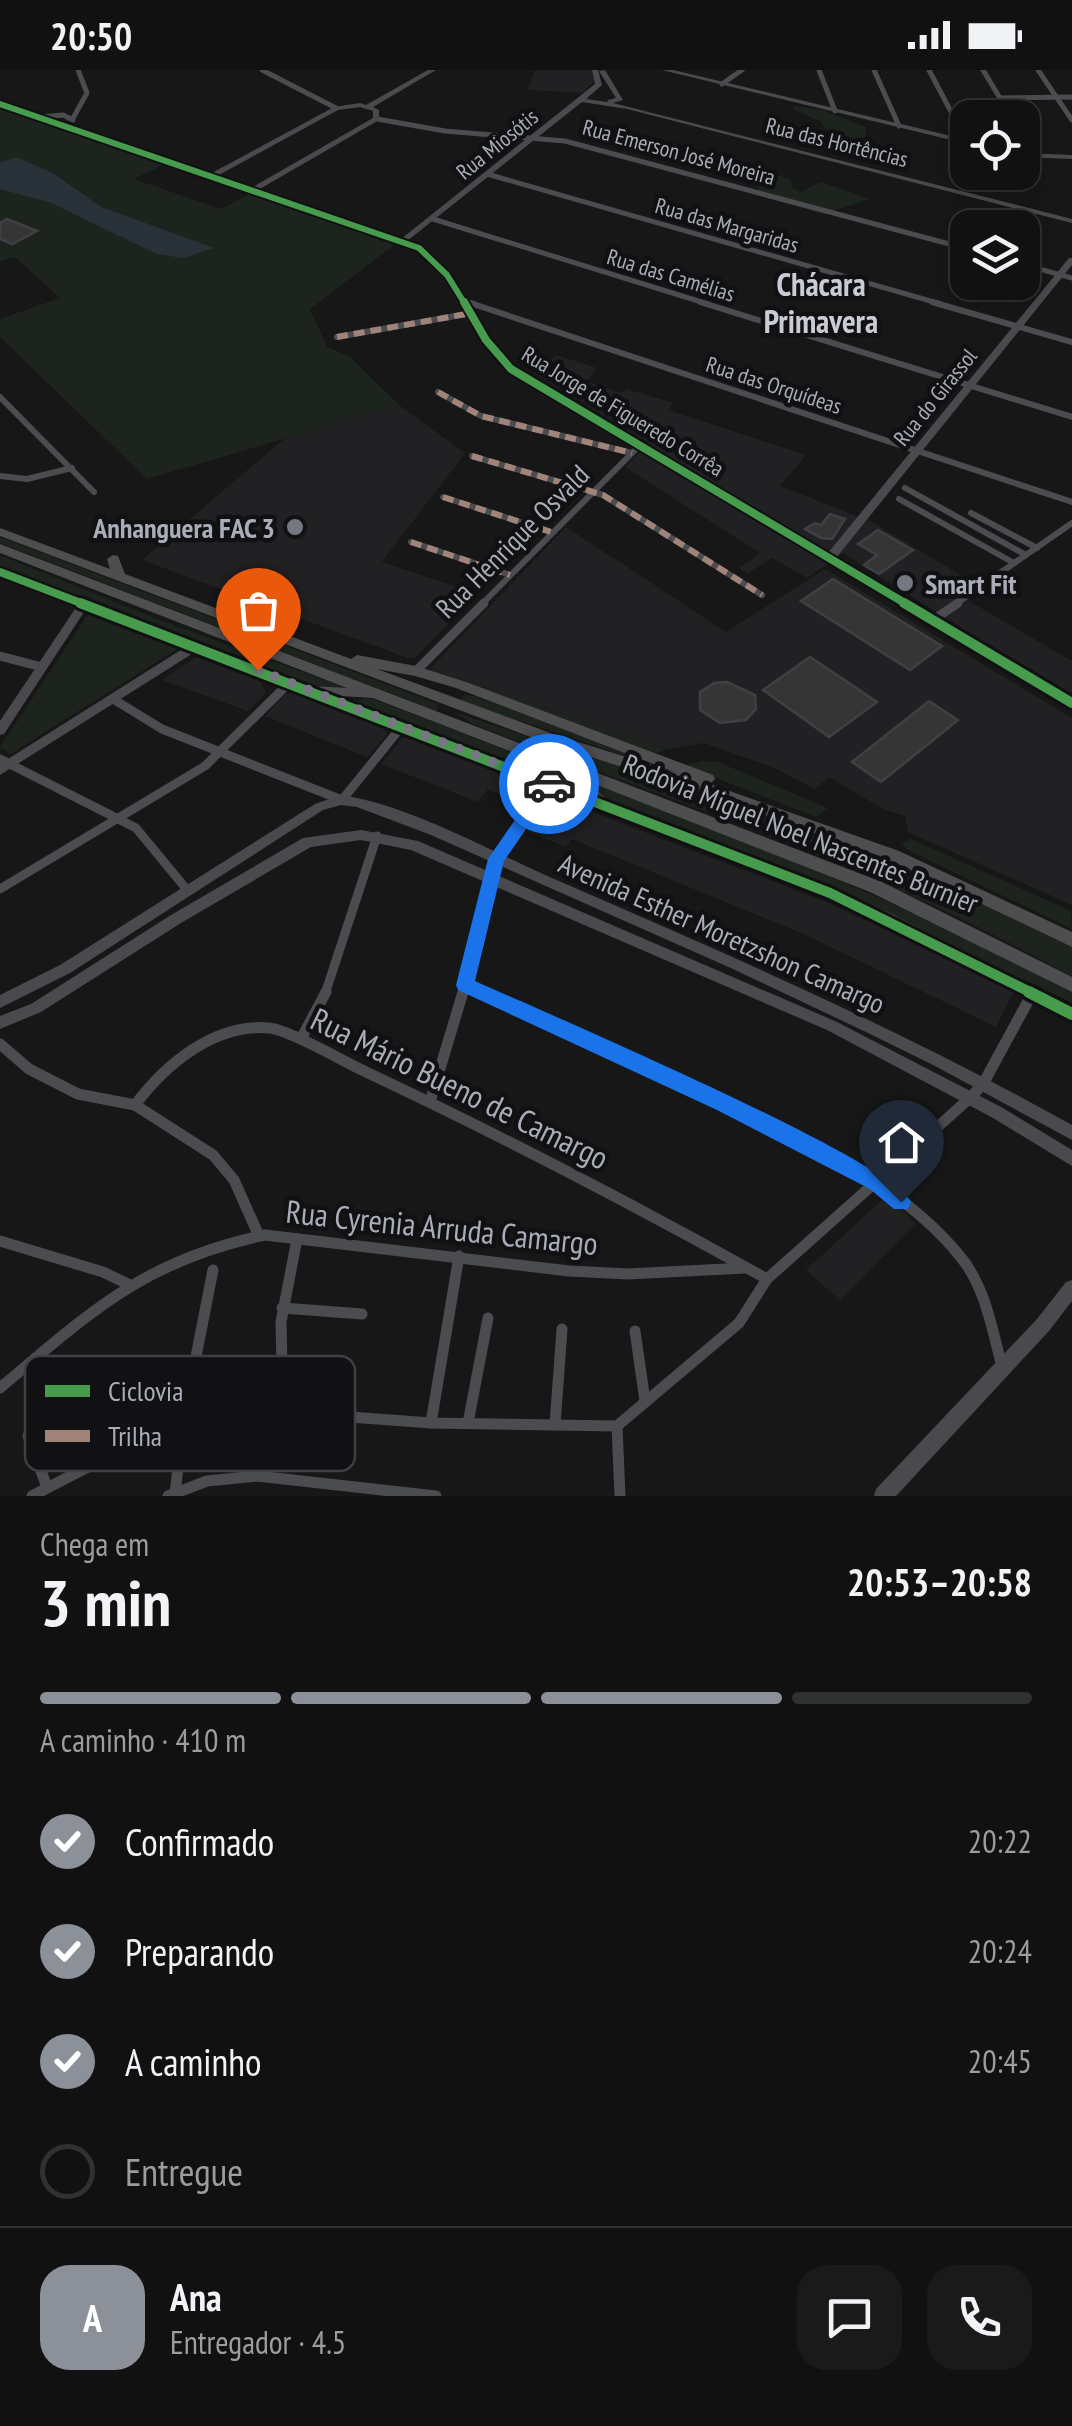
<!DOCTYPE html>
<html lang="pt">
<meta charset="utf-8">
<style>
:root{--surface:#111;--page:#1a1a1a;--text:#f1f3f6;--muted:#9c9d9f;--line:#303131;--accent:#8c9099}
body{margin:0;font-family:"PT Sans Narrow",sans-serif;background:var(--page);color:var(--text);height:100vh;display:flex;flex-direction:column;font-size:38px;white-space:nowrap}
*{box-sizing:border-box;margin:0}
p{font-size:32px;color:var(--muted)}
.icon{flex:none;width:55px;height:55px;fill:none;stroke:currentColor;stroke-width:2;stroke-linecap:round;stroke-linejoin:round}
.map{position:relative;height:1426px;overflow:hidden}
.details{display:flex;flex-direction:column;background:var(--surface);flex:1}
.details>*{flex:none}
.tools{position:absolute;left:950px;top:30px;display:grid;gap:20px}
.tools a{display:grid;place-items:center;width:90px;height:90px;border-radius:20px;background:var(--surface);box-shadow:0 5px 15px #0003,0 0 0 2px var(--line);font-size:50px}
.pin{position:absolute;display:grid;place-items:center;width:85px;height:85px;color:#fff;margin:-102px -42px;border-radius:50% 50% 50% 0;rotate:-45deg;box-shadow:0 0 10px #0007}
.pin .icon{rotate:45deg}
.courier{position:absolute;display:grid;place-items:center;width:100px;height:100px;margin:-50px;border:8px solid #1a73e8;border-radius:50%;background:#fff;color:#222;box-shadow:0 2px 12px #0007}
.headline em{font-style:normal;font-weight:700}
.headline div{display:flex;flex-direction:column-reverse}
.headline{display:flex;align-items:center;justify-content:space-between;height:170px;padding:0 40px}
h1{font-size:65px;font-weight:700;line-height:75px}
.bar{display:grid;grid-template-columns:repeat(4,1fr);gap:15px 10px;align-content:center;height:120px;padding:0 40px}
.bar i{height:12px;border-radius:8px;background:var(--line)}
.bar .active{background:var(--accent)}
.bar p{grid-column:span 4}
.line{display:flex;align-items:center;gap:25px;padding:0 40px;border-top:2px solid var(--line)}
.line div{flex:1}
.round{display:grid;place-items:center;flex:none;width:105px;height:105px;border-radius:30px;background:var(--page)}
ol{padding:0 40px;list-style:none}
li{display:flex;align-items:center;gap:30px;height:110px}
li p{margin-inline-start:auto}
li .icon{padding:10px;border-radius:50%;background:var(--accent);color:#fff;stroke-width:4}
li:last-child{color:var(--muted)}
li i{width:55px;height:55px;border:5px solid var(--line);border-radius:50%}
.status{display:flex;justify-content:space-between;align-items:center;height:70px;padding:0 50px;background:var(--surface);direction:ltr}
.status svg{height:28px;fill:currentColor}
.map>svg:first-child{display:block}
.built{fill:#212123}
.green{fill:#1d241e}
.water{fill:#2a3239}
.building{fill:#353536;stroke:#3f4043;stroke-width:2.5}
.lines{fill:none;stroke-linecap:round;stroke-linejoin:round}
.street-far3{stroke:#4b4c50;stroke-width:5}
.street-far2{stroke:#4b4c50;stroke-width:6}
.street-far1{stroke:#4b4c50;stroke-width:9}
.street{stroke:#4b4c50;stroke-width:11}
.secondary{fill:#4a4a4e;fill-rule:evenodd}
.highway{fill:#4e4e51;fill-rule:evenodd}
.quiet{stroke:#a18479;stroke-width:6;stroke-dasharray:11 6;stroke-linecap:butt}
.cycleway-far3-casing{stroke:#111113;stroke-width:10}
.cycleway-far2-casing{stroke:#111113;stroke-width:12}
.cycleway-far1-casing{stroke:#111113;stroke-width:16}
.cycleway-casing{stroke:#111113;stroke-width:19}
.cycleway-far3{stroke:#469c4c;stroke-width:6}
.cycleway-far2{stroke:#469c4c;stroke-width:8}
.cycleway-far1{stroke:#469c4c;stroke-width:10}
.cycleway{stroke:#469c4c;stroke-width:12}
.route{fill:#1a73e8}
.done{stroke:#757880;stroke-width:10;stroke-dasharray:0 18}
.poi-dot{fill:#757880;stroke:#111113;stroke-width:4}
.labels{text-anchor:middle;dominant-baseline:central;stroke-width:9;stroke-linejoin:round;paint-order:stroke}
.far-street-label{font-size:22px;fill:#a8adb8;stroke:#111113}
.poi-label{font-size:28px;font-weight:bold;fill:#a8adb8;stroke:#111113;text-anchor:end}
.street-label{font-size:28px;fill:#a8adb8;stroke:#111113}
.far-district-label{font-size:32px;font-weight:bold;fill:#c9ccd4;stroke:#111113}
.near-street-label{font-size:32px;fill:#a8adb8;stroke:#111113}
.key{fill:#111113;stroke:#3e4045;stroke-width:2.5}
.key-label{font-size:28px;fill:#a8adb8}
</style>
<div class="status"><b>20:50</b><svg viewBox="0 0 49 12"><path d="M0 12V9h3v3zM5 12V6h3v6zM10 12V3h3v9zM15 12V0h3v12zM26 1h20v11H26zM47 4h2v5h-2z"/></svg></div>
<div class="map">
<svg width="1072" height="1426" viewBox="0 0 1072 1426">
<rect width="100%" height="100%" fill="#171717"/>
<g class="built">
<path d="M535 0H591L595 11 582 23 528 20Z"/>
<path d="M556 285 597 298 586 311 621 323 627 319 673 333 668 340 806 385 780 416 872 452 972 512 967 530 1072 591V628L843 483 807 508 772 488 747 504 739 498 760 483 625 397 649 373 534 303Z"/>
<path d="M399 335 465 383 382 492 478 524 416 587 408 588 142 490 284 369Z"/>
<path d="M566 457 726 562 825 499 1072 648V835L908 762 905 746 883 739 829 707 815 719 772 697 704 673 668 679 430 599Z"/>
<path d="M196 587 260 611 266 622 248 641 162 610Z"/>
<path d="M307 623 380 652 387 664 367 687 265 646 285 624Z"/>
<path d="M403 667 475 691 538 715 525 733 487 720 478 732 381 694Z"/>
<path d="M558 724 593 737 592 742 829 833 1014 921 996 957 806 865 572 769 566 777 526 761Z"/>
<path d="M883 1129 894 1131 915 1154 840 1230 806 1200Z"/>
</g>
<g class="green">
<path d="M794 36 822 40 866 57 865 67 858 71 829 63 820 51 793 39Z"/>
<path d="M0 39 165 94 134 109 221 139 251 123 398 172 310 239 327 277 349 286 399 335 147 409 0 267V249L60 228 15 187 0 191Z"/>
<path d="M772 104 790 109 793 118 801 122 821 112 870 129 824 144 762 127 755 114Z"/>
<path d="M0 467 438 634 437 641 0 473Z"/>
<path d="M0 485 157 549 350 619 306 614 0 495Z"/>
<path d="M91 540 179 578 10 684 0 677Z"/>
<path d="M430 599 668 679 656 683 432 604Z"/>
<path d="M465 625 474 626 642 688 640 691 458 630Z"/>
<path d="M363 629H374L546 696 582 720 508 695 355 633Z"/>
<path d="M455 642C567 682 683 712 794 754 889 789 980 834 1072 877V907C884 799 674 732 473 654Z"/>
<path d="M702 691 718 692 828 738 816 747 685 696Z"/>
<path d="M579 708C747 771 915 836 1072 923V939L872 836 613 733Z"/>
<path d="M911 769 1071 841 1072 859 906 779 902 773Z"/>
</g>
<path class="water" d="M16 87 54 104 101 137 214 178 183 188 157 184 49 132 0 119V93Z"/>
<g class="building">
<path d="M7 149 37 161 12 174 0 169V153Z"/>
<path d="M830 444 845 449 832 469 821 468 805 459 815 453 821 455Z"/>
<path d="M878 460 913 480 879 504 864 495 877 485 858 474Z"/>
<path d="M833 509 942 576 910 600 801 531Z"/>
<path d="M810 587 877 632 829 667 763 620Z"/>
<path d="M727 612 755 625 756 639 746 650 720 653 700 640V622L714 613Z"/>
<path d="M929 631 958 650 881 712 852 692Z"/>
</g>
<g class="lines">
<g class="street-far3">
<path d="M262 0 336 38"/>
<path d="M819 0 835 41"/>
<path d="M874 0 899 56"/>
<path d="M929 0 967 72"/>
<path d="M983 0 1012 48"/>
<path d="M1038 0 1072 50"/>
<path d="M722 14 742 0"/>
<path d="M1000 28 1072 27"/>
<path d="M40 47 63 45 73 50"/>
<path d="M73 48 87 23 78 0"/>
<path d="M377 49 445 61 565 71 968 179"/>
<path d="M1022 65 1033 83"/>
<path d="M487 104 941 234"/>
<path d="M433 149 708 234"/>
<path d="M1022 194 1072 208"/>
<path d="M465 231 475 234"/>
</g>
<g class="street-far2">
<path d="M467 232 1072 432"/>
<path d="M700 232 1072 347"/>
<path d="M932 232 1072 272"/>
<path d="M337 267 472 243"/>
<path d="M438 322 481 346 632 383"/>
<path d="M0 327 94 422"/>
<path d="M472 386 603 425 762 525"/>
<path d="M0 406 27 409 72 398"/>
<path d="M905 418 1026 485"/>
<path d="M443 427 551 462"/>
<path d="M899 429 1014 493"/>
<path d="M971 443 1037 478"/>
<path d="M411 472 510 505"/>
<path d="M481 535 641 374"/>
<path d="M954 535 1072 453"/>
</g>
<g class="street-far1">
<path d="M933 550 958 533"/>
<path d="M0 586 42 597"/>
<path d="M416 601 484 533"/>
<path d="M113 629 162 659 342 730 402 656"/>
<path d="M0 689 136 758 188 821"/>
<path d="M0 819 205 696 289 613"/>
<path d="M465 915 486 924"/>
<path d="M325 924 377 766"/>
<path d="M462 924 496 789 549 713"/>
</g>
<g class="street">
<path d="M480 922C566 961 652 999 736 1039 817 1078 906 1117 963 1190 986 1220 992 1260 1002 1296"/>
<path d="M301 969 326 922"/>
<path d="M0 974 29 999 78 1024 135 1035 213 1085 234 1110 259 1166"/>
<path d="M430 1032 463 922"/>
<path d="M135 1035C165 995 214 953 269 958 290 960 344 992 366 1002 502 1066 636 1136 767 1209"/>
<path d="M0 1171 103 1202 128 1214"/>
<path d="M282 1238 362 1244"/>
<path d="M635 1261 645 1331"/>
<path d="M105 1296 116 1382"/>
<path d="M0 1318C92 1241 143 1191 265 1165L569 1201 628 1204 745 1198"/>
<path d="M283 1342 281 1252 297 1169"/>
<path d="M431 1353 459 1186"/>
<path d="M468 1353 488 1248"/>
<path d="M555 1355 562 1259"/>
<path d="M617 1356 739 1253 767 1209 970 1028 983 1014 1033 922"/>
<path d="M617 1356 620 1426"/>
<path d="M28 1366 47 1417"/>
<path d="M175 1424 183 1353 213 1200"/>
<path d="M32 1426 126 1377 199 1350 283 1342 431 1353 617 1356"/>
<path d="M168 1426 207 1411 257 1406 436 1426"/>
</g>
<g class="secondary">
<path d="M428 0H436L373 37 379 40V50L258 120 401 169 595 14 592 0H598L602 15 586 29 607 32 608 30 616 28 599 1 605 0 623 30 613 33 1072 149V153L627 39 582 32 407 171C451 186 465 231 488 267 496 278 504 288 514 297L828 483 1069 188H1072V195L836 488 1072 628V637L508 301C470 264 458 213 416 180L0 36V32L210 104 334 37 360 33 366 35ZM360 37 373 41V48L251 118 217 106 338 40Z"/>
<path d="M662 0H673L968 70V74Z"/>
<path d="M1022 83 1072 85V89L1022 87Z"/>
<path d="M0 499 88 530 835 819 892 844 1072 937V950L882 852 825 827 195 582 0 705V694L184 578 86 539 4 664 0 665V651L77 536 0 506Z"/>
<path d="M341 725C409 735 488 780 552 808 728 884 904 961 1072 1055V1070L935 996 868 963 733 899 431 765 357 737 341 735 323 740 70 903 0 938V925L60 895 315 734Z"/>
<path d="M361 760 418 771 837 952 1003 1038 1072 1080V1096L993 1048 827 960 411 780 361 770 311 777 181 853 41 942 0 959V946L31 934 171 845 303 768Z"/>
<path d="M1072 1210V1231L1049 1261 896 1426H874L876 1419 1037 1249 1066 1212Z"/>
</g>
<g class="highway">
<path d="M0 458 110 499 107 489 113 485 118 486 125 504 351 589 357 585 416 596 466 612 713 705 715 709 710 714 899 781 1072 862V877L887 789 689 718 546 673 0 466ZM377 599 415 606 456 618 677 703 556 665Z"/>
<path d="M0 474 882 812 1072 907V922L870 822 582 709 616 736 613 740H603L554 704 553 698 373 628 309 624 307 621 309 618 314 616 347 618 0 483Z"/>
</g>
<g class="quiet">
<path d="M337 267 472 243"/>
<path d="M438 322 481 346 632 383"/>
<path d="M472 386 603 425 762 525"/>
<path d="M443 427 551 462"/>
<path d="M411 472 510 505"/>
</g>
<defs>
<path id="cycleway-far3" d="M0 34 419 178 447 205 465 234"/>
<g id="cycleway-far2">
<path d="M464 232 486 270 511 299 908 535"/>
<path d="M0 502 86 535"/>
</g>
<g id="cycleway-far1">
<path d="M80 533 830 823 1034 924"/>
<path d="M904 533 1072 633"/>
</g>
<path id="cycleway" d="M1029 922 1072 944"/>
</defs>
<use href="#cycleway-far3" class="cycleway-far3-casing"/>
<use href="#cycleway-far2" class="cycleway-far2-casing"/>
<use href="#cycleway-far1" class="cycleway-far1-casing"/>
<use href="#cycleway" class="cycleway-casing"/>
<use href="#cycleway-far3" class="cycleway-far3"/>
<use href="#cycleway-far2" class="cycleway-far2"/>
<use href="#cycleway-far1" class="cycleway-far1"/>
<use href="#cycleway" class="cycleway"/>
</g>
<path class="route" d="M549 708 557 714 504 791 475 911C537 939 894 1091 911 1132L908 1139H894L870 1119 717 1040 458 920 456 915 488 789 543 709Z"/>
<g class="lines">
<path class="done" d="M258 600 549 714"/>
</g>
<g class="poi-dot">
<circle cx="295" cy="457" r="10"/>
<circle cx="905" cy="513" r="10"/>
</g>
<g class="labels">
<g class="far-street-label">
<text transform="translate(837 72) rotate(14)">Rua das Hortências</text>
<text transform="translate(497 74) rotate(-39)">Rua Miosótis</text>
<text transform="translate(679 82) rotate(15)">Rua Emerson José Moreira</text>
<text transform="translate(727 155) rotate(16)">Rua das Margaridas</text>
<text transform="translate(671 205) rotate(17)">Rua das Camélias</text>
<text transform="translate(774 315) rotate(18)">Rua das Orquídeas</text>
<text transform="translate(935 327) rotate(-51)">Rua do Girassol</text>
<text transform="translate(623 341) rotate(31)">Rua Jorge de Figueredo Corrêa</text>
</g>
<g class="poi-label">
<text x="275" y="457">Anhanguera FAC 3</text>
<text x="925" y="513" text-anchor="start">Smart Fit</text>
</g>
<g class="street-label">
<text transform="translate(512 471) rotate(-45)">Rua Henrique Osvald</text>
<text transform="translate(801 763) rotate(22)">Rodovia Miguel Noel Nascentes Burnier</text>
<text transform="translate(722 863) rotate(24)">Avenida Esther Moretzshon Camargo</text>
</g>
<g class="far-district-label">
<text x="821" y="214">Chácara<tspan x="821" dy="37">Primavera</tspan></text>
</g>
<g class="near-street-label">
<text transform="translate(460 1018) rotate(26)">Rua Mário Bueno de Camargo</text>
<text transform="translate(442 1157) rotate(6)">Rua Cyrenia Arruda Camargo</text>
</g>
</g>
<rect x="25" y="1286" width="330" height="115" rx="15" class="key"/>
<rect x="45" y="1315" width="45" height="12" fill="#469c4c"/>
<rect x="45" y="1360" width="45" height="12" fill="#a18479"/>
<g class="key-label">
<text x="108" y="1331">Ciclovia</text>
<text x="108" y="1376">Trilha</text>
</g>
</svg>
<div class="tools">
<a><svg class="icon" aria-label="locate" viewBox="0 0 24 24"><circle cx="12" cy="12" r="6"/><path d="M12 2v4M12 18v4M2 12h4M18 12h4"/></svg></a>
<a><svg class="icon" aria-label="layers" viewBox="0 0 24 24"><path d="M12 4l9 5-9 5-9-5zM3 14l9 5 9-5"/></svg></a>
</div>
<div class="pin" style="left:258px;top:600px;background:#ea580c"><svg class="icon" aria-label="bag" viewBox="0 0 24 24"><path d="M5 8h14l-1 12H6zM9 8a3 3 0 0 1 6 0"/></svg></div>
<div class="pin" style="left:901px;top:1132px;background:#1f2937"><svg class="icon" aria-label="home" viewBox="0 0 24 24"><path d="M3 11l9-7 9 7M6 9v11h12V9"/></svg></div>
<div class="courier" style="left:549px;top:714px"><svg class="icon" aria-label="car" viewBox="0 0 24 24"><path d="M5 17H2v-5l4-1 3-4h7l3 4 3 1v5h-3M9 17h6M6 11h13"/><circle cx="7" cy="17" r="2"/><circle cx="17" cy="17" r="2"/></svg></div>
</div>
<section class="details">
<div class="headline"><div><h1>3 min</h1><p>Chega em</p></div><em>20:53–20:58</em></div>
<div class="bar"><i class="active"></i><i class="active"></i><i class="active"></i><i></i><p>A caminho · 410 m</p></div>
<ol>
<li><svg class="icon" aria-label="check" viewBox="0 0 24 24"><path d="M5 12l5 5 9-10"/></svg>Confirmado<p>20:22</p></li>
<li><svg class="icon" aria-label="check" viewBox="0 0 24 24"><path d="M5 12l5 5 9-10"/></svg>Preparando<p>20:24</p></li>
<li><svg class="icon" aria-label="check" viewBox="0 0 24 24"><path d="M5 12l5 5 9-10"/></svg>A caminho<p>20:45</p></li>
<li><i></i>Entregue</li>
</ol>
<div class="line" style="height:180px"><b class="round" style="background:var(--accent);color:#fff">A</b><div><b>Ana</b><p>Entregador · 4.5</p></div><a class="round"><svg class="icon" aria-label="chat" viewBox="0 0 24 24"><path d="M4 5h16v11H9l-5 4z"/></svg></a><a class="round"><svg class="icon" aria-label="phone" viewBox="0 0 24 24"><path d="M5 4h4l2 5-3 2q2 4 5 5l2-3 5 2v4C11 20 4 13 5 4z"/></svg></a></div>
</section>
